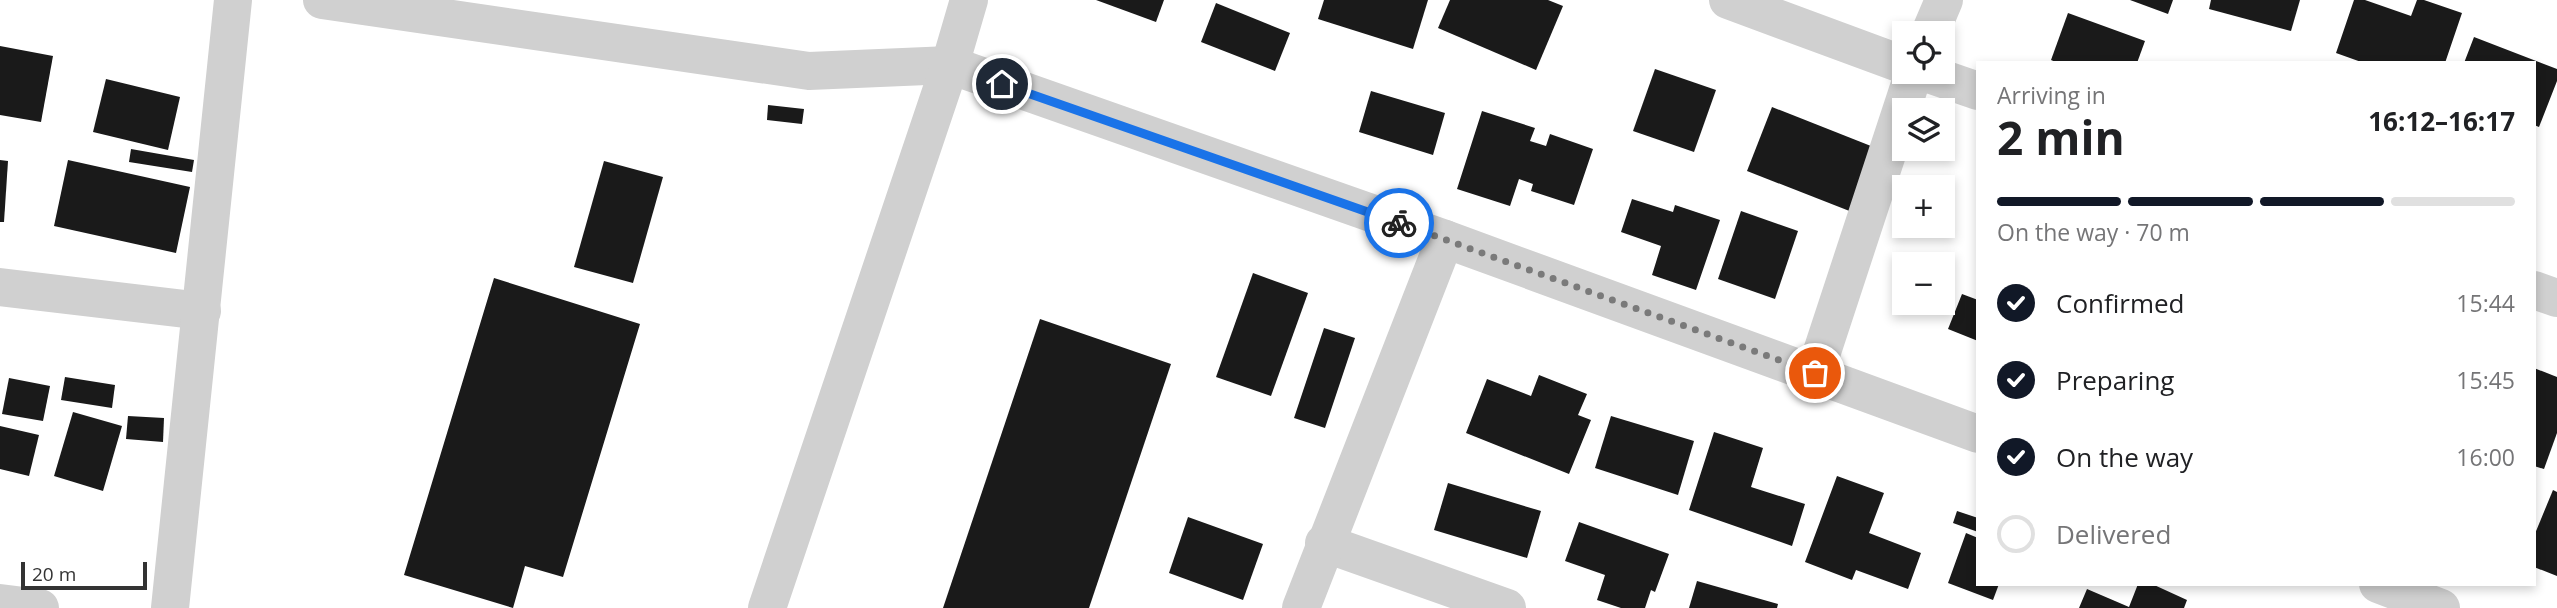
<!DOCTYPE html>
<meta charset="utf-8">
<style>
:root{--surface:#fff;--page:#f2f2f2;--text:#202124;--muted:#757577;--line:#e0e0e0;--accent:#111827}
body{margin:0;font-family:"Open Sans",sans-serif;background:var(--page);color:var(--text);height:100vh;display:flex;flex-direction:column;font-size:26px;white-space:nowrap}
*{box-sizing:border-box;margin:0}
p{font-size:23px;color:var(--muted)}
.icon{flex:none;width:38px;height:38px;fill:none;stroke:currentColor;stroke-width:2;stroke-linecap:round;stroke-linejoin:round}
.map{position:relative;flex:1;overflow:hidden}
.panel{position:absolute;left:1976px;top:61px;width:560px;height:525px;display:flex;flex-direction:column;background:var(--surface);border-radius:0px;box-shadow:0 4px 10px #0003}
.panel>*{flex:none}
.fabs{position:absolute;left:1892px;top:21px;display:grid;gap:14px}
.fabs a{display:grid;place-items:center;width:63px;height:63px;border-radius:0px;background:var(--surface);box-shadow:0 4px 10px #0003;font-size:35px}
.scale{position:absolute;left:21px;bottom:18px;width:126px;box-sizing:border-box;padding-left:7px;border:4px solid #333;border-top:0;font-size:19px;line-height:24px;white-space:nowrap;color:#333;-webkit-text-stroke:5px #fff;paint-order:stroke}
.pin{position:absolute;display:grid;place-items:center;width:60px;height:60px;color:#fff;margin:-30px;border:4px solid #fff;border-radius:50%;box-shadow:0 2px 7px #0007}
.courier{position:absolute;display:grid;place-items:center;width:70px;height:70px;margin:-35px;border:5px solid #1a73e8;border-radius:50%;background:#fff;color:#222;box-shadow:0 2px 9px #0007}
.headline em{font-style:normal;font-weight:700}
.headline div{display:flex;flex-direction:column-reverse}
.headline{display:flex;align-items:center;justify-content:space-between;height:119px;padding:0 21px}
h1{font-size:46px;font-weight:700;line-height:52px}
.bar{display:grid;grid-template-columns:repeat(4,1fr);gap:10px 7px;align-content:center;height:84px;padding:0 21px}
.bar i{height:9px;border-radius:5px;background:var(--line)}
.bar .selected{background:var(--accent)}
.bar p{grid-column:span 4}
ol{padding:0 21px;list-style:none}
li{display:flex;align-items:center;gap:21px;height:77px}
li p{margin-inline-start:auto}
li .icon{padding:7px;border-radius:50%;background:var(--accent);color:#fff;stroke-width:4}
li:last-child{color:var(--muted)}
li i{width:38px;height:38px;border:4px solid var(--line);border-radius:50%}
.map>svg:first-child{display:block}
.building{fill:#1a1a1a}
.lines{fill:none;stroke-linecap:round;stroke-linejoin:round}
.minor{stroke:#d0d0d0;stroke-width:38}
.done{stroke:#7a7a7a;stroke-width:7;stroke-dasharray:0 12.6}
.route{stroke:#1a73e8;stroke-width:9}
</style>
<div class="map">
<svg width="2557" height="608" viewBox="0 0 2557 608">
<rect width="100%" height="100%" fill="#fff"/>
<g class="building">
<path d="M1096 0H1164L1156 22Z"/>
<path d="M1324 0H1428L1413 49 1318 19Z"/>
<path d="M1450 0H1548L1563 6 1536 70 1438 28Z"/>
<path d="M2130 0H2173L2168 14Z"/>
<path d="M2211 0H2300L2291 31 2209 9Z"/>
<path d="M2354 0H2365L2411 16 2417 0H2424L2462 13 2445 63H2364L2336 53Z"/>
<path d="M1216 3 1290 33 1275 71 1201 42Z"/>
<path d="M2068 13 2145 41 2137 63H2058L2051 60Z"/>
<path d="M2474 37 2557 69V81L2539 127 2534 125V63H2464Z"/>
<path d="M0 46 53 56 41 122 0 115Z"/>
<path d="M1655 69 1716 90 1694 152 1633 131Z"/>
<path d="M106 79 180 97 168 150 93 132Z"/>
<path d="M1371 91 1445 113 1433 155 1359 132Z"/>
<path d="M768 105 804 109 802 124 767 120Z"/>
<path d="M1772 107 1876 148 1852 212 1747 171Z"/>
<path d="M1482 111 1535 128 1530 141 1546 146 1550 134 1593 149 1574 205 1531 191 1533 184 1519 179 1510 206 1457 189Z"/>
<path d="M131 149 194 160 192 172 129 162Z"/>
<path d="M0 160 8 161 4 222H0Z"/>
<path d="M68 160 190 187 176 253 54 226Z"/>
<path d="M604 161 663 177 633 283 574 267Z"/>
<path d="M1632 199 1673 212 1675 205 1720 220 1696 290 1652 275 1661 246 1621 232Z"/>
<path d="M1741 211 1798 231 1775 299 1718 279Z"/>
<path d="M1253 273 1308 293 1271 396 1216 377Z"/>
<path d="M494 278 640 324 563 577 525 566 513 608 404 575Z"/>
<path d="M1962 294 1978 300V341L1948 329Z"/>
<path d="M1040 319 1171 364 1089 608H943Z"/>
<path d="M1324 328 1355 338 1325 428 1294 418Z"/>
<path d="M2534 368 2557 377V433L2544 469 2534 466Z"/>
<path d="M1539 375 1587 394 1578 415 1591 420 1569 474 1466 433 1487 379 1531 396Z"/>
<path d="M65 377 115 385 112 408 61 400Z"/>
<path d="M9 378 50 386 43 421 2 414Z"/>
<path d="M73 412 122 426 103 491 54 476Z"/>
<path d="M128 416 164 418 163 442 126 439Z"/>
<path d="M1611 416 1694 441 1678 495 1595 468Z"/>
<path d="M0 426 39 435 29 476 0 469Z"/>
<path d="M1714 432 1763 448 1751 487 1805 504 1792 546 1689 510Z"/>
<path d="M1837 476 1884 493 1869 533 1921 553 1908 589 1856 570 1852 580 1805 562Z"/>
<path d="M1448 483 1541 511 1527 558 1434 530Z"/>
<path d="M2553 490 2557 492V576L2534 567V536Z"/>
<path d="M1957 511 1978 518V532L1953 523Z"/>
<path d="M1188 517 1263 544 1243 600 1169 573Z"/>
<path d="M1579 522 1669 554 1655 592 1651 590 1645 608H1621L1597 600 1605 575 1565 561Z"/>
<path d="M1966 533 1978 538V584H1999L1993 600 1948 583Z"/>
<path d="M1697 581 1778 604 1777 608H1689Z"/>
<path d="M2138 584H2152L2187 600 2184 608H2079L2087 589 2129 607Z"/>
</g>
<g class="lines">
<g class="minor">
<path d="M322 0 809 71 950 65 1445 239 1978 434"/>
<path d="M1728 0 1904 65"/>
<path d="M1930 33 1944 0"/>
<path d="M1923 72 1978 91"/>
<path d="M0 287 202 311"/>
<path d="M2534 290 2557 298"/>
<path d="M1815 373 1914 72"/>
<path d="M1324 543 1507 608"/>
<path d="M2378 584 2441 608"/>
<path d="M0 603 40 608"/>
<path d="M170 608 233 0"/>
<path d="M767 608 950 65 969 0"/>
<path d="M1301 608 1445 239"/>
</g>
</g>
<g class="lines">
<path class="done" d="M1399 223 1815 373"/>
<path class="route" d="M1002 84 1399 223"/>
</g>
</svg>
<div class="fabs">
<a><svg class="icon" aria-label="locate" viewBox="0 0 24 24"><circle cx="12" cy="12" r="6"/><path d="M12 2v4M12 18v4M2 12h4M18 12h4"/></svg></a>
<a><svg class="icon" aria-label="layers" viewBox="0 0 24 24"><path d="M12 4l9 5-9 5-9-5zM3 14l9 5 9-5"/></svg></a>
<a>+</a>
<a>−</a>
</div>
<div class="scale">20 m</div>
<div class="pin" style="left:1815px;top:373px;background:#ea580c"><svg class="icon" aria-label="bag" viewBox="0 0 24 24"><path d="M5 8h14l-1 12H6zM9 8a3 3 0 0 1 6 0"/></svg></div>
<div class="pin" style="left:1002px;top:84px;background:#1f2937"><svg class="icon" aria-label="home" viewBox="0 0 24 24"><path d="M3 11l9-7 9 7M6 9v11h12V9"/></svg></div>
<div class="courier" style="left:1399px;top:223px"><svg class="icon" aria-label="bike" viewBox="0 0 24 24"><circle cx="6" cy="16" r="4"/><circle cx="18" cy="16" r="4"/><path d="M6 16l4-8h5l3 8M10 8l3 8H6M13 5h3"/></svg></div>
<section class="panel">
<div class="headline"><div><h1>2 min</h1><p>Arriving in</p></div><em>16:12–16:17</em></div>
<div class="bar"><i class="selected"></i><i class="selected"></i><i class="selected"></i><i></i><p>On the way · 70 m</p></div>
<ol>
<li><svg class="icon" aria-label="check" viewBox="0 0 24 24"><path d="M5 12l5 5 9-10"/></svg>Confirmed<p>15:44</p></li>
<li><svg class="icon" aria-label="check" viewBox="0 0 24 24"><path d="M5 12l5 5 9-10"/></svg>Preparing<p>15:45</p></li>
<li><svg class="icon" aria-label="check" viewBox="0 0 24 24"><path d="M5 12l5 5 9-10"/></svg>On the way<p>16:00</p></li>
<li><i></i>Delivered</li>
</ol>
</section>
</div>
